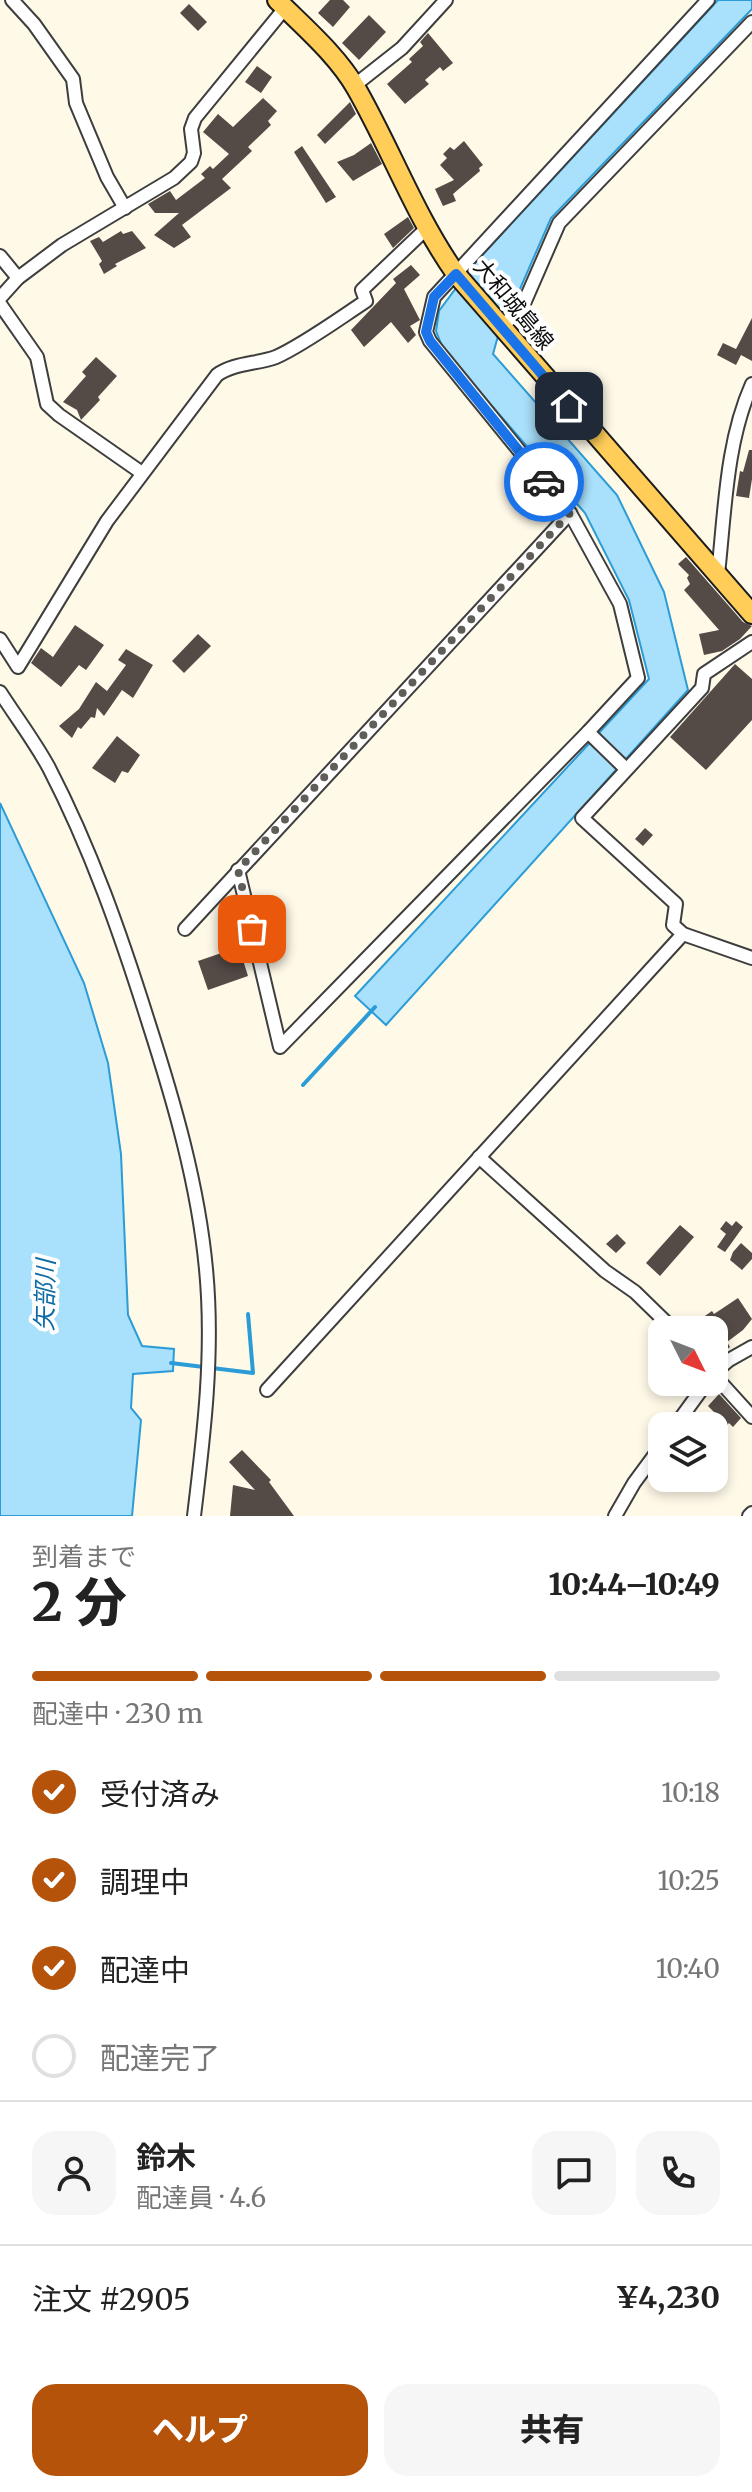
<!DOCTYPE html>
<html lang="ja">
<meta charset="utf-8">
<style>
:root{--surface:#fff;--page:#f6f6f6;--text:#222;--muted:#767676;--line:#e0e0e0;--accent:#b45309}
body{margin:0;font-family:Merriweather,"Noto Sans JP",serif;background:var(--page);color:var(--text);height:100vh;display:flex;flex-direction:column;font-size:30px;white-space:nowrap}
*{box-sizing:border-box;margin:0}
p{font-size:26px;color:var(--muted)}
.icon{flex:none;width:44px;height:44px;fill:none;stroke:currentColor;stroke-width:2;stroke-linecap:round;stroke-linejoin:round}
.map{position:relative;height:1516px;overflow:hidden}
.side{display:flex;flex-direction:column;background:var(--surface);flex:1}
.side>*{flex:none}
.needle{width:52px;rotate:132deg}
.tools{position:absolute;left:648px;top:1316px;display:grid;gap:16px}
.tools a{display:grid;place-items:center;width:80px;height:80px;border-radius:16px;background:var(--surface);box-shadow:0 4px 12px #0003;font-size:40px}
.pin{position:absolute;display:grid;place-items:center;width:68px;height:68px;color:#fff;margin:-34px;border-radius:16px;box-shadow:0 4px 12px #0006}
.courier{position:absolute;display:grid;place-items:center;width:80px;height:80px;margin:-40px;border:6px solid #1a73e8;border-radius:50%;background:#fff;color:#222;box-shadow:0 2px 10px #0007}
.overview em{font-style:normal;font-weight:800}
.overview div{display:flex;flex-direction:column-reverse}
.overview{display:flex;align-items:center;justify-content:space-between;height:136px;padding:0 32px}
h1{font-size:52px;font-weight:800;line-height:60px}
.bar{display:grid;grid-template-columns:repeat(4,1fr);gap:12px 8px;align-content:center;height:96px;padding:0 32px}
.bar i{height:10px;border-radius:6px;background:var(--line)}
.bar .on{background:var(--accent)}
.bar p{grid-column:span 4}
.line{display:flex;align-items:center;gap:20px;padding:0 32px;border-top:2px solid var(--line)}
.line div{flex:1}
.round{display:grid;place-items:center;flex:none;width:84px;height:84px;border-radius:24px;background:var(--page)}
ol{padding:0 32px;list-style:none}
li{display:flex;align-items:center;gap:24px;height:88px}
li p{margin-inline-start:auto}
li .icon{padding:8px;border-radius:50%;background:var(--accent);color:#fff;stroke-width:4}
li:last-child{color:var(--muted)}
li i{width:44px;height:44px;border:4px solid var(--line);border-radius:50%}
.cta{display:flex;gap:16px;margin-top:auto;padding:16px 32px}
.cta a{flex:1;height:92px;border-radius:24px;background:var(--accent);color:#fff;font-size:32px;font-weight:800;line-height:92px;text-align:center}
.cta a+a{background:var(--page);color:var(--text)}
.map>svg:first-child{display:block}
.water{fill:#a9e0fb;stroke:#2b9cd7;stroke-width:2}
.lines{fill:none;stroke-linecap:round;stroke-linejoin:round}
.stream{stroke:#2b9cd7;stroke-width:4}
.building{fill:#544b46}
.minor-casing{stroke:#3e3e3e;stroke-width:16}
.primary-casing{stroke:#1c1c1c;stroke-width:22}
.minor{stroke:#fff;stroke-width:12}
.primary{stroke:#ffcd58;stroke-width:18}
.done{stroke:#605e58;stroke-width:8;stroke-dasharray:0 14.4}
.route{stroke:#1a73e8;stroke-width:10}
.labels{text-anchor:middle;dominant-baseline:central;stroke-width:8;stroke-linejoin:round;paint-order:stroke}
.street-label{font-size:22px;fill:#0b0b0b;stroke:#fff}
.water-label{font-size:24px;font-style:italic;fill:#0c6aa4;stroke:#fff}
</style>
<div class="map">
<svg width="752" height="1516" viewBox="0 0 752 1516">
<rect width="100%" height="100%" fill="#fff9e8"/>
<g class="water">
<path d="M718 0H752V9L551 218 516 298 505 311 493 354 617 495 664 592 688 690 386 1025 355 996 649 679 629 600 585 513 444 351 436 331 439 311 474 264Z"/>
<path d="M0 803 84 983 108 1063 121 1154 128 1315 142 1346 174 1349 173 1371 133 1374 131 1408 141 1420 132 1516H0Z"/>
</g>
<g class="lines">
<g class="stream">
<path d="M303 1085 375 1007"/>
<path d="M171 1363 253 1373 248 1314"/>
</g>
</g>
<g class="building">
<path d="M330 0H343L350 7 333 27 318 13Z"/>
<path d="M189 4 207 22 198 31 180 13Z"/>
<path d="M369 15 386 32 359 60 342 43Z"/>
<path d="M428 33 453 63 443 71 440 67 425 80 429 84 405 104 387 84 412 62 409 59 423 46 420 42Z"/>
<path d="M257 66 272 77 261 93 245 82Z"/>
<path d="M263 98 277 111 268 121 271 125 248 147 252 151 222 179 231 188 182 225 191 237 174 248 154 235 179 213H155L148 204 170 191 176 200 205 178 201 174 210 166 213 169 229 154 203 132 218 114 233 127Z"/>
<path d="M350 102 356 114 325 144 317 135Z"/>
<path d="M464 141 483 165 479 168 480 171 453 194 456 201 443 206 435 189 454 180 440 165 447 158 443 154 450 147 454 150Z"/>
<path d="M371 143 382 164 353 181 337 162 354 155Z"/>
<path d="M302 146 336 197 326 203 294 152Z"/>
<path d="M408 217 414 228 393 248 384 234Z"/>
<path d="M121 231 123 234 132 231 146 248 115 264 117 266 104 274 99 264 102 261 90 241 99 237 103 242Z"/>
<path d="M411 265 420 275 404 289 420 320 410 326 416 335 408 343 391 322 364 347 351 330 396 283 393 279Z"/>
<path d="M752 318V361L741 355 736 365 717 355 723 343 736 349Z"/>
<path d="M96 357 117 376 98 397 100 400 81 420 77 410 63 402 86 376 82 372Z"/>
<path d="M749 450H752V479L749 498 736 496 740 471 743 472Z"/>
<path d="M686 557 743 622 752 626 740 639 722 651 704 655 699 634 719 630 684 590 690 584 687 578 689 575 678 564Z"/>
<path d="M75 625 104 645 86 670 79 665 61 687 31 663 41 648 53 657Z"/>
<path d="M198 634 211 646 184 673 172 661Z"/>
<path d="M126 649 153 665 133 698 122 690 104 716 97 708 95 718 91 717 81 729 78 727 72 738 59 726 79 709 96 682 107 691 126 665 118 660Z"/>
<path d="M735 664 752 679V720L706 770 670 737Z"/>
<path d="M117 736 140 755 128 773 122 771 115 783 92 768Z"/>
<path d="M645 828 653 835 643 846 635 839Z"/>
<path d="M239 947 248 976 208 990 198 961Z"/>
<path d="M726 1221 732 1226 736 1221 743 1227 725 1252 717 1247 726 1234 720 1229Z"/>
<path d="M680 1225 694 1237 660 1276 646 1263Z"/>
<path d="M617 1234 626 1243 616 1253 606 1244Z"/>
<path d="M741 1243 752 1253V1259L742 1270 730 1260 733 1252Z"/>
<path d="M738 1298 752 1319 743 1330 727 1342 730 1347 719 1356 714 1350V1330H710L702 1318 712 1311 714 1314Z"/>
<path d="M719 1394 741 1418 733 1427 729 1423 714 1439V1426H703L715 1413 708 1406Z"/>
<path d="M242 1450 271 1480 269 1482 294 1516H230L233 1485 255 1490 229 1462Z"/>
</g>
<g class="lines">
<defs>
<g id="minor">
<path d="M12 0 34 24 73 79 76 103 107 177 125 208"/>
<path d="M355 85 402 48 446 0"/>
<path d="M0 256 18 278"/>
<path d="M0 298 18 278 62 245 174 178 191 162 194 153 191 129 195 118 285 8"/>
<path d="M0 304 37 357 47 404 59 415 142 473"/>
<path d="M502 328 525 301 559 223 752 22"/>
<path d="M718 574C725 511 726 442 752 384"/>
<path d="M0 639 18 667 107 521 217 375C233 363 257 364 276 357 303 345 340 318 366 301L362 290 427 228"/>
<path d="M752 642 704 674 702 688 582 818 676 904 673 925 683 934 752 958"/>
<path d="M0 692C16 717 35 742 49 768 91 849 121 935 148 1021 174 1102 198 1184 206 1269 214 1352 204 1434 194 1516"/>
<path d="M588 732 626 769"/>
<path d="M238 870 280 1047 588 732 638 678 620 604 570 513 430 341 426 332 434 297 708 0"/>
<path d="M185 929 570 513"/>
<path d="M479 1157 605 1271 635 1292 674 1330"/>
<path d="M714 1373 729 1360 752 1347"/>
<path d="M714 1375 752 1417"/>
<path d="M267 1390 683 934"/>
<path d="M675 1426 707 1382"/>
<path d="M615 1516 634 1483 662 1445"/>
<path d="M749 1516 752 1513"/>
</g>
<path id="primary" d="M277 0C304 27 337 55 356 88 391 149 415 216 456 274L752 614"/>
</defs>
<use href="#minor" class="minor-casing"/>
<use href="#primary" class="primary-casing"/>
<use href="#minor" class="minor"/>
<use href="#primary" class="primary"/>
</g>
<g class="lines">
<path class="done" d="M252 929 238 870 570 513 544 482"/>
<path class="route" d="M544 482 430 341 426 332 434 297 456 274 569 406"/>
</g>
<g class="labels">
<g class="street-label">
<text transform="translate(514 304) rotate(50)">大和城島線</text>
</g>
<g class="water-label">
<text transform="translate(45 1295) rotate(-89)">矢部川</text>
</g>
</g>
</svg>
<div class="tools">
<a><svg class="needle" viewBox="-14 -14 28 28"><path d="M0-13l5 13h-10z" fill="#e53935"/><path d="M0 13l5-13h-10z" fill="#767676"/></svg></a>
<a><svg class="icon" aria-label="layers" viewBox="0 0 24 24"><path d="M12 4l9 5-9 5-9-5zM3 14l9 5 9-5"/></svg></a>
</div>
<div class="pin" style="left:252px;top:929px;background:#ea580c"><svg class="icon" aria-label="bag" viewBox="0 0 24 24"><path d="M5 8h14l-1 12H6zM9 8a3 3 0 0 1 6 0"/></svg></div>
<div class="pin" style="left:569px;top:406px;background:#1f2937"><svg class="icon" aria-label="home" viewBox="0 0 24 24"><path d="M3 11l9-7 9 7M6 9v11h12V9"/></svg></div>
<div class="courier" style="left:544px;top:482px"><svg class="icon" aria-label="car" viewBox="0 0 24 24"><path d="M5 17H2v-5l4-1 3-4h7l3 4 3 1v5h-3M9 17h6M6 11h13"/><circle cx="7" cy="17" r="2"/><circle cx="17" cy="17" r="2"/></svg></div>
</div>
<section class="side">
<div class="overview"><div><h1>2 分</h1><p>到着まで</p></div><em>10:44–10:49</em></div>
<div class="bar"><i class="on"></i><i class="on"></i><i class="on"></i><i></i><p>配達中 · 230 m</p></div>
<ol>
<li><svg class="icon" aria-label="check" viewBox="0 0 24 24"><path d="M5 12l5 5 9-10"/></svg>受付済み<p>10:18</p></li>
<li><svg class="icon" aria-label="check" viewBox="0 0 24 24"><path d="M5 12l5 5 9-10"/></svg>調理中<p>10:25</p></li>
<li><svg class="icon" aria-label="check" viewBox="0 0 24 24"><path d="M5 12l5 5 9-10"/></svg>配達中<p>10:40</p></li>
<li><i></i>配達完了</li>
</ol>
<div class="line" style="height:144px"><a class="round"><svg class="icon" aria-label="person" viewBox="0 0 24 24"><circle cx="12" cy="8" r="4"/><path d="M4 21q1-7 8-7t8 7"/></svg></a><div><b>鈴木</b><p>配達員 · 4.6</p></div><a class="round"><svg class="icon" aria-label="chat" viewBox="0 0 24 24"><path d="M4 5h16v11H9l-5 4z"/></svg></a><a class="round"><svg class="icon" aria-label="phone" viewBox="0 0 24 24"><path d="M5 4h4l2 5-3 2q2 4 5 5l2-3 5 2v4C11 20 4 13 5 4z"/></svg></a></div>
<div class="line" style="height:104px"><div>注文 #2905</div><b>¥4,230</b></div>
<div class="cta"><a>ヘルプ</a><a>共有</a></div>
</section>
